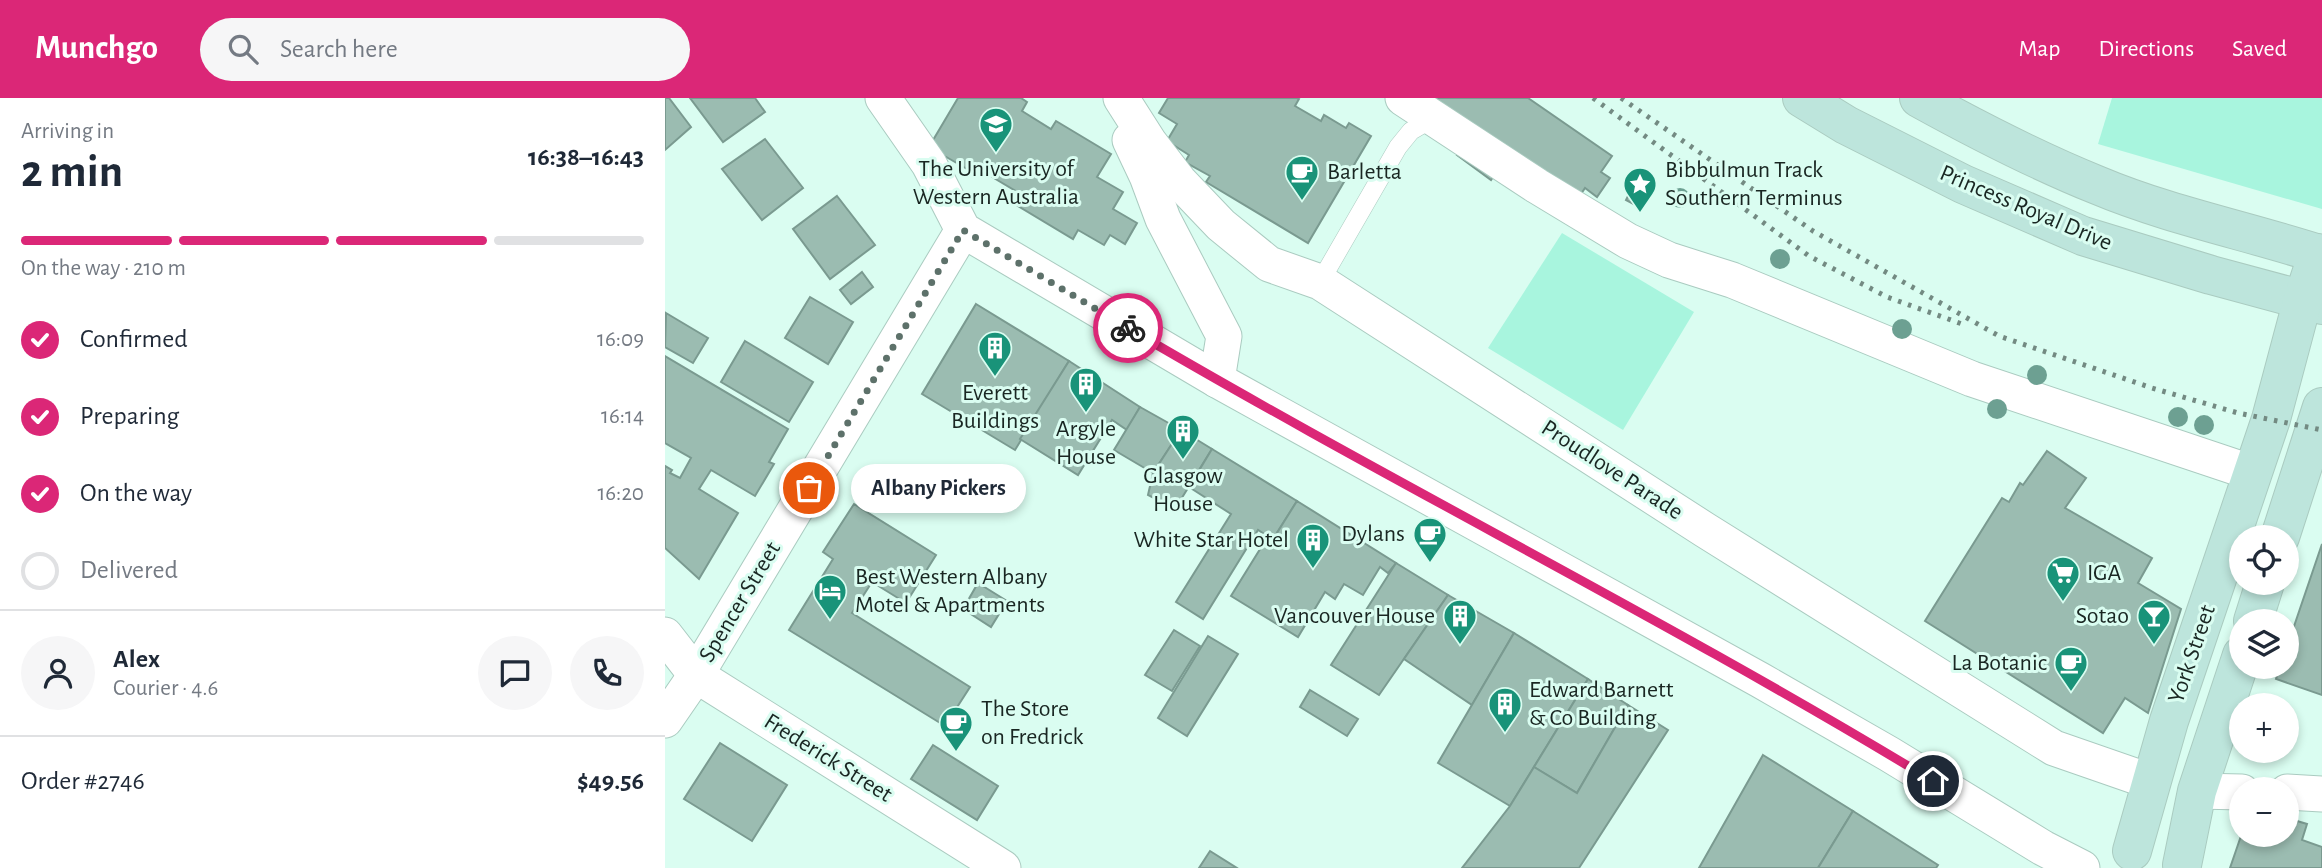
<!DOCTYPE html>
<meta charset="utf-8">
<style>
:root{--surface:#fff;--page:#f6f6f7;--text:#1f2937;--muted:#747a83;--line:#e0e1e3;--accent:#db2777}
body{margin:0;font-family:"Alegreya Sans",sans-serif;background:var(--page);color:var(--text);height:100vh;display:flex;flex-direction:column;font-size:26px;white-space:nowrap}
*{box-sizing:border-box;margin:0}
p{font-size:23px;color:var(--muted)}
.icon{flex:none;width:38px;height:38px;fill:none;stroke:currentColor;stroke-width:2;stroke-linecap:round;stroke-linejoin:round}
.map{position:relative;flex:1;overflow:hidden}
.side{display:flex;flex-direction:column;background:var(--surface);width:665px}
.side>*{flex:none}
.buttons{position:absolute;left:1564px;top:427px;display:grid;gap:14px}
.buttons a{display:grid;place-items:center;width:70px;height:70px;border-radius:50%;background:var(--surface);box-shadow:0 4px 10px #0003;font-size:35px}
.pin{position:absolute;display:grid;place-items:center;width:60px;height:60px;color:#fff;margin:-30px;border:4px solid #fff;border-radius:50%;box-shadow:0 2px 7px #0007}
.courier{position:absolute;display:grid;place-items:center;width:70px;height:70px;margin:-35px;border:5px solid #db2777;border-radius:50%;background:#fff;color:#222;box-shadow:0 2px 9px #0007}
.bubble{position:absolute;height:49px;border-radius:24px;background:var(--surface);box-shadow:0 4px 10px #0003;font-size:23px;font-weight:600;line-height:49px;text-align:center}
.summary em{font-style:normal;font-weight:600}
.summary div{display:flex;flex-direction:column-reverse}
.summary{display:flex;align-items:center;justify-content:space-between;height:119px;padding:0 21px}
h1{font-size:46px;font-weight:600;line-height:52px}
.bar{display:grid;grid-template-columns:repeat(4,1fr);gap:10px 7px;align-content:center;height:84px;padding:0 21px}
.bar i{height:9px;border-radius:5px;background:var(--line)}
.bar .on{background:var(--accent)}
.bar p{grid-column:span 4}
.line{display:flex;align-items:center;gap:18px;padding:0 21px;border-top:2px solid var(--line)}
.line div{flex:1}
.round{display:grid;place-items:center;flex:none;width:74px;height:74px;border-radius:37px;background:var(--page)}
ol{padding:0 21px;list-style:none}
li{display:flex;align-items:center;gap:21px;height:77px}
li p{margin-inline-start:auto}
li .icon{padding:7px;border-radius:50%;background:var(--accent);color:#fff;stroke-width:4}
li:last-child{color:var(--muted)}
li i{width:38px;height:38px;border:4px solid var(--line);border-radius:50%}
header{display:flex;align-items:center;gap:42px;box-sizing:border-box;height:98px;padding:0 35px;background:var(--accent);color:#fff}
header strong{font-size:33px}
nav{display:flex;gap:38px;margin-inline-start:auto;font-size:24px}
.search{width:490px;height:63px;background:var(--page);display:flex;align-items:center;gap:18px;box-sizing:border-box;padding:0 24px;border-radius:38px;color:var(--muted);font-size:26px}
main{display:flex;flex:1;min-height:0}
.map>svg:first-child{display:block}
.green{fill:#a8f5de}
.building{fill:#9bbcb1;stroke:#7a9a90;stroke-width:2}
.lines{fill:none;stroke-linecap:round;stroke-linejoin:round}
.lane-casing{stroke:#aacbc0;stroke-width:19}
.street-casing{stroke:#aacbc0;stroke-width:37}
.secondary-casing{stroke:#aacbc0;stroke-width:40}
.lane{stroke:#fff;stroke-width:18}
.street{stroke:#fff;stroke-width:35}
.secondary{stroke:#bde5dc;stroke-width:38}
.rail{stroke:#738a82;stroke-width:5;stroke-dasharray:3.5 7;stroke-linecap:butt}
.tree{fill:#6da092}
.done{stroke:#5d716a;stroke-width:7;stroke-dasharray:0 12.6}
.route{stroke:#db2777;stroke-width:9}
.labels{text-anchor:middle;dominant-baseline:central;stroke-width:6;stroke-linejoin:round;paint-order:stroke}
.poi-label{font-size:24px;fill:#192622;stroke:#dafdf1;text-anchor:start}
.street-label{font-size:24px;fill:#192622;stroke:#dafdf1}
</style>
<header>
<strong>Munchgo</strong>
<div class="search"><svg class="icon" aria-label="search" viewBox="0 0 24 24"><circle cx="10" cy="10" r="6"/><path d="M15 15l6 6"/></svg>Search here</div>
<nav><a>Map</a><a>Directions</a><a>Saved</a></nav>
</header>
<main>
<section class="side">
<div class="summary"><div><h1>2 min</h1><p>Arriving in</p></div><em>16:38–16:43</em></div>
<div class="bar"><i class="on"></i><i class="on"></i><i class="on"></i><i></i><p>On the way · 210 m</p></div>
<ol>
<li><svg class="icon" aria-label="check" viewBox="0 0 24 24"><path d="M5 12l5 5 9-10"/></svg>Confirmed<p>16:09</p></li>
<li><svg class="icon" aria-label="check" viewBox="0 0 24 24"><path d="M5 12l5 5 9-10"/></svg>Preparing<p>16:14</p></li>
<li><svg class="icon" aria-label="check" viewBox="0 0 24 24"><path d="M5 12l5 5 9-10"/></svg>On the way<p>16:20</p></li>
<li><i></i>Delivered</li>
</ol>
<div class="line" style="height:126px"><a class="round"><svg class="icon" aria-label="person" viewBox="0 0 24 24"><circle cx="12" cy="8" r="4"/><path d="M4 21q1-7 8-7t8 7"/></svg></a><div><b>Alex</b><p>Courier · 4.6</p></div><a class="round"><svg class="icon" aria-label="chat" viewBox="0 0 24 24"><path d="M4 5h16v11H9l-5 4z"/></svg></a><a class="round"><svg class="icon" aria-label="phone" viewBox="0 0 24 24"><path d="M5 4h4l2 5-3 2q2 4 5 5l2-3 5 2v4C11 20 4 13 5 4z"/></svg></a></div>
<div class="line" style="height:91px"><div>Order #2746</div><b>$49.56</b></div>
</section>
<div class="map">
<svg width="1657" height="770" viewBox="0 0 1657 770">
<rect width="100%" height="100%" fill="#dafdf1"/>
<g class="green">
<path d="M1447 0H1657V111L1433 46Z"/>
<path d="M897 135 1029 214 958 332 823 250Z"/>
</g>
<g class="building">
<path d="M0 0H4L26 29 0 52Z"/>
<path d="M25 0H90L100 14 58 44Z"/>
<path d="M293 0H356L362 4 357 13 386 31 391 23 446 56 432 79 458 94 448 111 472 125 460 146 445 137 439 147 413 132 408 141 348 105 354 95 312 70 309 75 264 49Z"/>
<path d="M503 0H632L634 1 630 8 656 23 659 17 681 30 684 25 706 38 643 145 541 84 545 78 520 64 524 57 502 43 512 26 494 15Z"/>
<path d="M768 0H863L947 58 936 74 945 80 932 99 920 90 912 102 844 55 826 82 792 57 811 30Z"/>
<path d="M100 41 138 90 97 122 57 71Z"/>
<path d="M969 86 984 94 976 110 961 102Z"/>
<path d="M172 98 210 147 165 181 128 131Z"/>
<path d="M197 174 208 189 186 206 175 192Z"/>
<path d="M145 199 188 224 163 266 120 240Z"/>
<path d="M311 206 404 263 350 352 257 296Z"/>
<path d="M1 215 43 240 28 265 0 249Z"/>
<path d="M80 243 148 284 124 324 56 284Z"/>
<path d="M0 258 123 331 104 364 109 366 90 398 46 372 34 391 73 415 34 481 0 450V368L7 372 5 375 15 380 26 360 0 345Z"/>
<path d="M404 263 475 309 462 332 447 322 413 377 355 341Z"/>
<path d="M475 309 516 332 488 375 449 352Z"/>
<path d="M516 332 547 351 510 411 483 397 488 375Z"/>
<path d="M547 351 632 403 610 438 604 439 593 432 538 521 511 504 566 416 524 389Z"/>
<path d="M1382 353 1421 380 1400 410 1487 460 1473 485 1516 511 1483 615 1460 600 1438 635 1260 523 1337 400 1344 404 1355 385 1358 387Z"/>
<path d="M632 403 731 465 723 475 715 469 698 497 679 486 670 501 660 494 633 539 566 498 597 448 610 438Z"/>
<path d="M189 406 271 457 241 505 207 484 187 515 305 589 280 628 124 532 168 461 158 454Z"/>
<path d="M1657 446V597L1611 581 1615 569H1622V549Z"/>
<path d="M731 465 783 497 714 597 666 567Z"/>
<path d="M313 485 342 503 326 529 298 511Z"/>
<path d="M783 497 849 535 807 607 739 561Z"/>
<path d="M509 532 535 548 507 593 480 577Z"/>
<path d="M849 535 923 581 845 708 773 665Z"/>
<path d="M543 538 573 556 522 638 493 620Z"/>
<path d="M923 581 963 607 912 695 869 669Z"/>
<path d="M645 592 693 621 682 638 635 609Z"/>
<path d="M963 607 1003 632 914 770H797L845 708 869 669 912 695Z"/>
<path d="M55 645 122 687 87 743 19 701Z"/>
<path d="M268 647 333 688 312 722 246 681Z"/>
<path d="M1098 657 1188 713 1153 770H1034Z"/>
<path d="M1188 713 1273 767 1271 770H1153Z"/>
<path d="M1622 720 1642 726 1637 742 1657 749V770H1565L1577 735V737H1622Z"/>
<path d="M545 753 572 770H534Z"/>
</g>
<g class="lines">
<defs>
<path id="lane" d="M655 184 733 49 746 33 768 20"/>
<g id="street">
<path d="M218 0 264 66 298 132 552 282 1095 582 1224 656 1378 750 1417 770"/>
<path d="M456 0 484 44 514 83 556 127 604 166 655 184 1040 432 1389 650 1487 684"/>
<path d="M738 0 872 88 963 143 1004 162 1067 182 1307 281 1588 375"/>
<path d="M465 42 482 78 498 121 559 238 552 282"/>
<path d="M0 537 31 577 338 770"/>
<path d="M0 622 31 577 298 132"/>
<path d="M1532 693 1577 694"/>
<path d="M1622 694 1657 696"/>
</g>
<g id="secondary">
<path d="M1137 0 1181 27 1298 86 1418 138 1546 177 1657 207"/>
<path d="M1254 0C1312 32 1370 62 1432 87 1503 117 1583 133 1657 157"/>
<path d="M1615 439 1657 309"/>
<path d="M1588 523 1600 485"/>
<path d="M1467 753 1504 623 1606 321 1638 201 1653 155"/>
<path d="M1517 767 1532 693 1577 557"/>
</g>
</defs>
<use href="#lane" class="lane-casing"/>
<use href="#street" class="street-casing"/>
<use href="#secondary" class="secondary-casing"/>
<use href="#lane" class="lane"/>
<use href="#street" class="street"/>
<use href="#secondary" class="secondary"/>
<g class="rail">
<path d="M928 0 1144 158 1222 199 1297 226"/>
<path d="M956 0 1148 133 1334 238 1487 290 1573 315 1657 332"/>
</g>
</g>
<g class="tree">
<circle cx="1015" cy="100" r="10"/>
<circle cx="1115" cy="161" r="10"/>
<circle cx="1237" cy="231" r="10"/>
<circle cx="1372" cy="277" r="10"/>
<circle cx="1332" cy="311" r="10"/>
<circle cx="1513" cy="319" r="10"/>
<circle cx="1539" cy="327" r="10"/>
</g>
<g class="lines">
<path class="done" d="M144 390 298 132 463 230"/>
<path class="route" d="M463 230C728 386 1005 523 1268 683"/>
</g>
<defs>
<symbol id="university-pin" viewBox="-11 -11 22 30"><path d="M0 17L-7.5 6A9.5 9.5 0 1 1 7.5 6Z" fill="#199379" stroke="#dafdf1"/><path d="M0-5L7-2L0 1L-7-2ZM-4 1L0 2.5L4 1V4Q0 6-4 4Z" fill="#fff"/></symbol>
<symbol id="cafe-pin" viewBox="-11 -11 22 30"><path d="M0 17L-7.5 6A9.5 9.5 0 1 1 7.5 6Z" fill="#199379" stroke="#dafdf1"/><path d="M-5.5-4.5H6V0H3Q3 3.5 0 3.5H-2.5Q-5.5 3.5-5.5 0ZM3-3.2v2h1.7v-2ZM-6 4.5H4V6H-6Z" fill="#fff"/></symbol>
<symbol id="sight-pin" viewBox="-11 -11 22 30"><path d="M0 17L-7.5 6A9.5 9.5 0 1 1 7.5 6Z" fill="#199379" stroke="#dafdf1"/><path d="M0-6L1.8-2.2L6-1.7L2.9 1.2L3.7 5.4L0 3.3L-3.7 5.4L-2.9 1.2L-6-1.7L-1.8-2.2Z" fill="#fff"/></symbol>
<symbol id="building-pin" viewBox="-11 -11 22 30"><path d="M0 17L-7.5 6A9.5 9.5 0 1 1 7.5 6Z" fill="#199379" stroke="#dafdf1"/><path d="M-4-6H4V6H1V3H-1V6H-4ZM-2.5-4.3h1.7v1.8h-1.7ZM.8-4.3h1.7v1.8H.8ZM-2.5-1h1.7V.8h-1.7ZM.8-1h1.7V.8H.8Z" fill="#fff"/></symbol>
<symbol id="supermarket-pin" viewBox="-11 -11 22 30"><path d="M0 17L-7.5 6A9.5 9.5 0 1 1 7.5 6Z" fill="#199379" stroke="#dafdf1"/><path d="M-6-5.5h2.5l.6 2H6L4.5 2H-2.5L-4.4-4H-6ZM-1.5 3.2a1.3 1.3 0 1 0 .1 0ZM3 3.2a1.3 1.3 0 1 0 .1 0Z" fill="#fff"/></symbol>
<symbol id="hotel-pin" viewBox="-11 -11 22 30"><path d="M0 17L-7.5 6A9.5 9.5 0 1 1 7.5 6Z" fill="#199379" stroke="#dafdf1"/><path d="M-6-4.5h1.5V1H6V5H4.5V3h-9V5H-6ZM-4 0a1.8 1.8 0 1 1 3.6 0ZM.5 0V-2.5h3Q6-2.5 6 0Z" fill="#fff"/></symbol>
<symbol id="bar-pin" viewBox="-11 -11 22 30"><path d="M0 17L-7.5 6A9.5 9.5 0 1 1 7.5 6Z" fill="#199379" stroke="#dafdf1"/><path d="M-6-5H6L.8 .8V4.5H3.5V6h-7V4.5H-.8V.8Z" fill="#fff"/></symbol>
</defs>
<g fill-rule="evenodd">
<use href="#university-pin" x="312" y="7" width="38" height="52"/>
<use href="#cafe-pin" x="618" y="55" width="38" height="52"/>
<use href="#sight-pin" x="956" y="67" width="38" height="52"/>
<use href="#building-pin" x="311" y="231" width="38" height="52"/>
<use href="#building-pin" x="402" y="267" width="38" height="52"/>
<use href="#building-pin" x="499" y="314" width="38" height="52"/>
<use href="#cafe-pin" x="746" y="417" width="38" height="52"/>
<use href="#building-pin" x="629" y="423" width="38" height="52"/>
<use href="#supermarket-pin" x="1379" y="456" width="38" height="52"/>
<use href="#hotel-pin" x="146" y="474" width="38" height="52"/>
<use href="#building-pin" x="776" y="499" width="38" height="52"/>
<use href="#bar-pin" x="1470" y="499" width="38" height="52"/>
<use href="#cafe-pin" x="1387" y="546" width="38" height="52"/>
<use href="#building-pin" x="821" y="587" width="38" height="52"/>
<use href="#cafe-pin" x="272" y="606" width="38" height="52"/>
</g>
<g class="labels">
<g class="poi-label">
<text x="331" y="71" text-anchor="middle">The University of<tspan x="331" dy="28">Western Australia</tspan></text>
<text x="1000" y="72">Bibbulmun Track<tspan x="1000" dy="28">Southern Terminus</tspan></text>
<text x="662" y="74">Barletta</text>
<text x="330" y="295" text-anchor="middle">Everett<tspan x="330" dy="28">Buildings</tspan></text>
<text x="421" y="331" text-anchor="middle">Argyle<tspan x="421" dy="28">House</tspan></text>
<text x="518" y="378" text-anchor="middle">Glasgow<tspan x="518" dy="28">House</tspan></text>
<text x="740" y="436" text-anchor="end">Dylans</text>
<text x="624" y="442" text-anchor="end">White Star Hotel</text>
<text x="1422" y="475">IGA</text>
<text x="190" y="479">Best Western Albany<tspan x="190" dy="28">Motel &amp; Apartments</tspan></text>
<text x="770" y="518" text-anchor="end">Vancouver House</text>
<text x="1464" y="518" text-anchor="end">Sotao</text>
<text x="1382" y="565" text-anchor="end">La Botanic</text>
<text x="864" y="592">Edward Barnett<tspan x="864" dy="28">&amp; Co Building</tspan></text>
<text x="316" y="611">The Store<tspan x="316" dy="28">on Fredrick</tspan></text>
</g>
<g class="street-label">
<text transform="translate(1361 110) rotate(23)">Princess Royal Drive</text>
<text transform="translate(947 372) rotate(33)">Proudlove Parade</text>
<text transform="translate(75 504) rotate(-59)">Spencer Street</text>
<text transform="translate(1527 556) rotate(-71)">York Street</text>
<text transform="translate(163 660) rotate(32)">Frederick Street</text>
</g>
</g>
</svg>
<div class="buttons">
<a><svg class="icon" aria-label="locate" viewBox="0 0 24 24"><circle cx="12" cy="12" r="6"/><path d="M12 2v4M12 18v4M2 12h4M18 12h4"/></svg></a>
<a><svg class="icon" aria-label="layers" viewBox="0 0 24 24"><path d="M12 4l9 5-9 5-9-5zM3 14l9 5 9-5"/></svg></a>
<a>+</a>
<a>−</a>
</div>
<div class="pin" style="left:144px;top:390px;background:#ea580c"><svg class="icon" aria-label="bag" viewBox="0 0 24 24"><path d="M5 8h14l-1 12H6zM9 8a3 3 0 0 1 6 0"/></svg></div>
<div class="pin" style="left:1268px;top:683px;background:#1f2937"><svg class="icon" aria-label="home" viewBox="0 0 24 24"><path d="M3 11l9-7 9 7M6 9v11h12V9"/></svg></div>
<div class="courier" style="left:463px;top:230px"><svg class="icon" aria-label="bike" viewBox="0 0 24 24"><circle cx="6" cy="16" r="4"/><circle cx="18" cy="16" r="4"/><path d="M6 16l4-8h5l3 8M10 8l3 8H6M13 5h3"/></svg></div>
<div class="bubble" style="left:186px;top:366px;width:175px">Albany Pickers</div>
</div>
</main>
